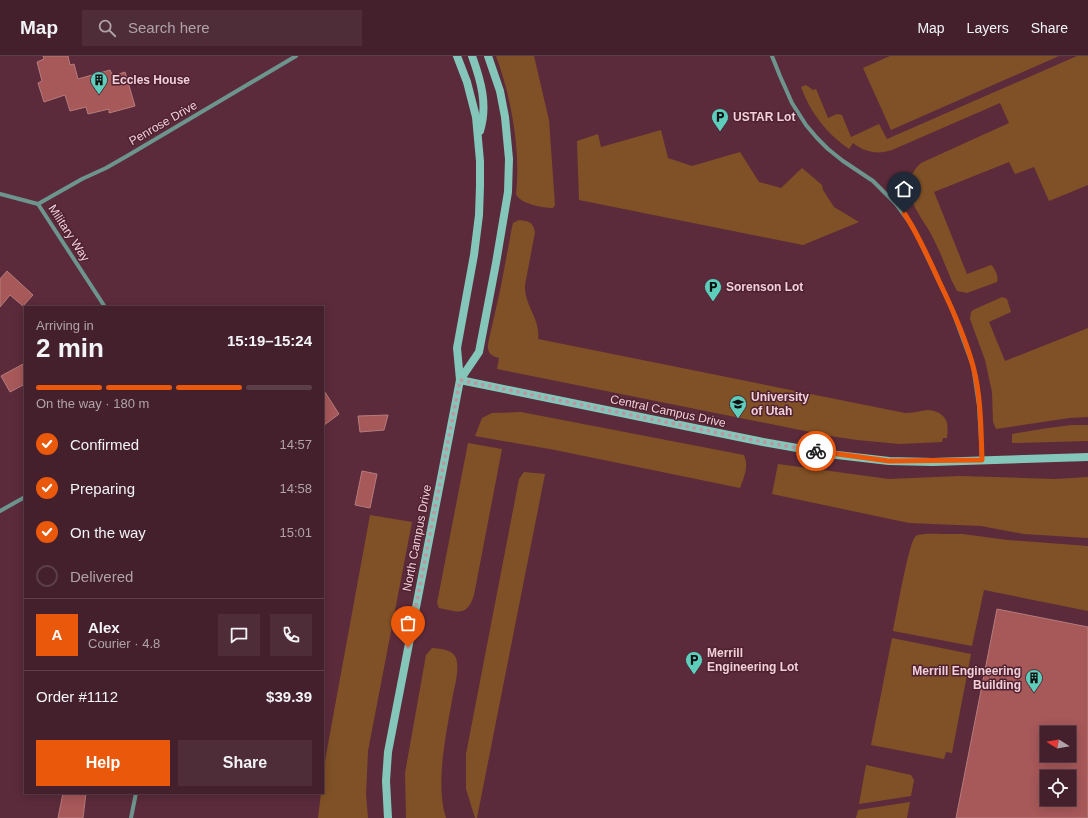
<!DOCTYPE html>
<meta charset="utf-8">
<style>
:root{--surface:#44202c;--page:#4e2d38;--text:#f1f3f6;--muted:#afa3a9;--line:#5c3e48;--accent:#ea580c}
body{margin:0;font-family:Helvetica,sans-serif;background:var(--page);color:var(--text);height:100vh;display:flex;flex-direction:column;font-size:15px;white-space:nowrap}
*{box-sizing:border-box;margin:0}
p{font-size:13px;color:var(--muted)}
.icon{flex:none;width:22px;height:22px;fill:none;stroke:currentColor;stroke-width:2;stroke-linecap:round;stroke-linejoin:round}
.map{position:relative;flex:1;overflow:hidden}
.drawer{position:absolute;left:24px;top:250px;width:300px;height:488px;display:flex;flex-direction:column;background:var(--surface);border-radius:0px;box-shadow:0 2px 10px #0003,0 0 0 1px var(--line)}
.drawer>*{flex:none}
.needle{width:26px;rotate:281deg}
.tools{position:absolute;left:1040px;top:670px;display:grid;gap:8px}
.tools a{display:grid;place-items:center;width:36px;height:36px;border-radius:0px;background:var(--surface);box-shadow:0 2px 10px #0003,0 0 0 1px var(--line);font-size:20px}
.pin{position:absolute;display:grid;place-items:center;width:34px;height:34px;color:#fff;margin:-41px -17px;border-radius:50% 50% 50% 0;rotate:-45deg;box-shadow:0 0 4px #0007}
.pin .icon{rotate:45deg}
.courier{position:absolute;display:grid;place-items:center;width:40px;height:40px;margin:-20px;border:3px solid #ea580c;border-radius:50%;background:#fff;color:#222;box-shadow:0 1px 5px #0007}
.overview em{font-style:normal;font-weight:600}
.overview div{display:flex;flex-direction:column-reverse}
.overview{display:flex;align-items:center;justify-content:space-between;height:68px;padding:0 12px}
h1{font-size:26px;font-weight:600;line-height:30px}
.bar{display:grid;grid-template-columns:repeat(4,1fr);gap:6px 4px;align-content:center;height:48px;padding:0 12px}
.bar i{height:5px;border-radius:3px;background:var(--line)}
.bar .current{background:var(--accent)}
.bar p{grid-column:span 4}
.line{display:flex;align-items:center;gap:10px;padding:0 12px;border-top:1px solid var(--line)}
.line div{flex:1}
.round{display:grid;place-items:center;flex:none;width:42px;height:42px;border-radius:0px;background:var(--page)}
ol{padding:0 12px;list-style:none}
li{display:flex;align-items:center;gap:12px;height:44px}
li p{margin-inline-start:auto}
li .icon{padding:4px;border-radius:50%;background:var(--accent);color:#fff;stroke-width:4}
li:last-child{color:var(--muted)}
li i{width:22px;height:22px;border:2px solid var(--line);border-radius:50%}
.cta{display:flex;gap:8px;margin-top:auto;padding:8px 12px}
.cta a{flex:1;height:46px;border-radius:0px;background:var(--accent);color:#fff;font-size:16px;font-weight:600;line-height:46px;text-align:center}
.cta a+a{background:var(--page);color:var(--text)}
header{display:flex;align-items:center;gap:24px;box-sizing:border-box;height:56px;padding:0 20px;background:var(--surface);border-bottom:1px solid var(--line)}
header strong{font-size:19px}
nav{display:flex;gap:22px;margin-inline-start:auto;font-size:14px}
.search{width:280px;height:36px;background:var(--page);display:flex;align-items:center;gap:10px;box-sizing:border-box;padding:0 14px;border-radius:0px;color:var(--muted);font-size:15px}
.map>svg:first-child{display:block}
.green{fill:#805126}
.building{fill:#a75859;stroke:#b67c7b;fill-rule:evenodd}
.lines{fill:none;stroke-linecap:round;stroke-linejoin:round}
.street{stroke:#6d958d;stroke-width:4}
.secondary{stroke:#84c7ba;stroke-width:8}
.done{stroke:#bc97a2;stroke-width:4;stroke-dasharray:0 7.2}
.route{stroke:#ea580c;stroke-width:5}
.labels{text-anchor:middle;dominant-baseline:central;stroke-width:3;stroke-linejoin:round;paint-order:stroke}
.poi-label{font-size:12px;font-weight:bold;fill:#f0d1d9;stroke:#502131;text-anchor:start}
.street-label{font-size:12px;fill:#f0d1d9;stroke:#502131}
</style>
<header>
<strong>Map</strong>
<div class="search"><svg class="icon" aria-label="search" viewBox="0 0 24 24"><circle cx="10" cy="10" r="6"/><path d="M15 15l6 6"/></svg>Search here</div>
<nav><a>Map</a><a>Layers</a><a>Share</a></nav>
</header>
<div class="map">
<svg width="1088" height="762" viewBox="0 0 1088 762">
<rect width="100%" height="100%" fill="#5b2b3b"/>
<g class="green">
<path d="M496 0H534L549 64 555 149 553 152C543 152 520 148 516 138 521 95 511 40 496 0Z"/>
<path d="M890 0H1059L891 74 863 12Z"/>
<path d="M1077 0H1088V129L1049 145 1034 111 1015 118 1009 106 934 136 967 218 991 209C995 212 999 221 997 226L967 237 957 235C948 219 943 201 934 184 928 170 912 152 910 137 908 125 912 115 921 107L1009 67 1000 47 892 94C877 99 865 96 853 87L849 93C827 78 810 56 801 31L806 29 813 34 816 33 828 62 837 58 842 59 851 81 879 68 887 83Z"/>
<path d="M661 74 668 102 692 110 740 96 759 126 781 132 802 112 822 129 823 134 834 151 859 166 803 189 579 144 577 85 598 78 601 91Z"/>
<path d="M519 164C529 165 533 166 535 176L525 229C524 250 541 263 538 283L905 357C913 357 919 355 927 354 932 354 935 355 939 357 949 363 948 371 947 382H943L942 386 900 388 857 384 830 380 497 313 499 302C491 300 487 297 488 288L501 230 512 171 513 167Z"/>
<path d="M1002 241 1007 243 1011 256 989 266 1005 305 1088 272V361L1069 362 996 373 993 366 992 336 985 304 970 263 971 256 973 254Z"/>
<path d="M521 356 744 399C749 411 744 421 740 432L555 394 475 380 482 362 492 357Z"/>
<path d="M1072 369H1088V385L1012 387V378L1048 372Z"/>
<path d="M468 387 502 393 474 539C467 561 458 556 439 552L437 547Z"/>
<path d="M778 408 889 423 960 420 1055 423 1088 421V482L1024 478 981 470 909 467 772 438Z"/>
<path d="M524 416 545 418 477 762H475L466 733V698L519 423Z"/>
<path d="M370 459 412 466 368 695 366 738 368 762H318L321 737H323V721L326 699Z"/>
<path d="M943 478H962L1008 484 1088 490V555L984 534 972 590 893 575C896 562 909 483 916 480 921 477 937 478 943 478Z"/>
<path d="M892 582 971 598 952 697 946 696 944 703 871 689Z"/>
<path d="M432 592C441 593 452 593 456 602 460 615 454 631 452 644 446 679 435 729 446 762H406L405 717 426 599Z"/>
<path d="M866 709 911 719 914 724 911 740 859 748Z"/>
<path d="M910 746 907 762H856L858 754Z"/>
</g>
<g class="building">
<path d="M43 0H68L70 9 74 8 78 23 110 14 113 20 125 16 135 50 109 57V53L88 58 86 51 70 55 65 39 44 46 38 27 42 25 37 6 44 3Z"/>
<path d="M7 215 33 239 23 250 10 239 0 251V223Z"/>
<path d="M25 307V328L10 336 1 320Z"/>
<path d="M323 333 339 358 323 370Z"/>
<path d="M388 359 384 374 360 376 358 360Z"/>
<path d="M362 415 377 418 370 452 355 449Z"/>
<path d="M997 553 1088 571V762H956ZM1047 677H1069V699H1047ZM1047 721H1069V743H1047Z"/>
<path d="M63 737H86L83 762H58Z"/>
</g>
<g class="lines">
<g class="street">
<path d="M772 0 780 20 792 47 806 69 817 82 828 93 843 105 873 125 896 148 913 171 952 253 973 310 979 350 982 404"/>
<path d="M0 138 38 148 105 251"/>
<path d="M38 148 82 123 106 112 127 100 296 0"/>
<path d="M0 455 25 441"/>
<path d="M131 762 136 737"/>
</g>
<g class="secondary">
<path d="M472 0C481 25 488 49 480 75"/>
<path d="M460 324 763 386 837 399 889 405 933 406 1088 401"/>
<path d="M460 324 479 296 496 207 508 136 509 103 505 61 500 35 488 0"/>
<path d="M388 762 386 725 388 696 460 324 457 292 474 199 479 159 480 130V105L476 61 467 26 457 0"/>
</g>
</g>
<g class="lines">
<path class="done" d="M408 591 460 324 763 386 816 395"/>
<path class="route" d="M816 395 889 405 982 404C981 373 981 340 973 310 965 280 952 252 939 225 928 201 918 178 904 157"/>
</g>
<defs>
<symbol id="building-pin" viewBox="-11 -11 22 30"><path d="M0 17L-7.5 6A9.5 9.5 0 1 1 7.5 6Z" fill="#5ccebb" stroke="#502131"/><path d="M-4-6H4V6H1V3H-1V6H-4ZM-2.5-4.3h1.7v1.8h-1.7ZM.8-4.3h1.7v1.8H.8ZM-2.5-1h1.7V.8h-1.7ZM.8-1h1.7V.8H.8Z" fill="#111"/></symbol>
<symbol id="parking-pin" viewBox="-11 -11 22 30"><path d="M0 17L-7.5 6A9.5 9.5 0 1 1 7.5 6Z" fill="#5ccebb" stroke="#502131"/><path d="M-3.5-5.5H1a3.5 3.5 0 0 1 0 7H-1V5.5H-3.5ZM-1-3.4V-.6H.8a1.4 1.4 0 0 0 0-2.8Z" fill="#111"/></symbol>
<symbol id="university-pin" viewBox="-11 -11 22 30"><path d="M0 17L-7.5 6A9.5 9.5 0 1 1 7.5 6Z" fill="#5ccebb" stroke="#502131"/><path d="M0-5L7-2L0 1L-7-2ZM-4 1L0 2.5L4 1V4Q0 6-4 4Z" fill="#111"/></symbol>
</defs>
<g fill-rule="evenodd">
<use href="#building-pin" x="89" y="14" width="20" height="27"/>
<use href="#parking-pin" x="710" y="51" width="20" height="27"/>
<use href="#parking-pin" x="703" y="221" width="20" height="27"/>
<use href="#university-pin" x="728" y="338" width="20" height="27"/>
<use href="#parking-pin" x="684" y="594" width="20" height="27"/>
<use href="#building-pin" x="1024" y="612" width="20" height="27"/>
</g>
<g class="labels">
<g class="poi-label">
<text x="112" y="24">Eccles House</text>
<text x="733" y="61">USTAR Lot</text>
<text x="726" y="231">Sorenson Lot</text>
<text x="751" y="341">University<tspan x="751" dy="14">of Utah</tspan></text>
<text x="707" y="597">Merrill<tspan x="707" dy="14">Engineering Lot</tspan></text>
<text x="1021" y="615" text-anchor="end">Merrill Engineering<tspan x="1021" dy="14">Building</tspan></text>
</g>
<g class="street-label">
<text transform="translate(163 67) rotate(-30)">Penrose Drive</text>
<text transform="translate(69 177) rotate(57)">Military Way</text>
<text transform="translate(668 355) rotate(12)">Central Campus Drive</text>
<text transform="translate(417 482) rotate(-79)">North Campus Drive</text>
</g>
</g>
</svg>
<div class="tools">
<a><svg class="needle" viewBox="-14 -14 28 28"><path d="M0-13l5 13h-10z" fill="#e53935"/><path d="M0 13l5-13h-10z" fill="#afa3a9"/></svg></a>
<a><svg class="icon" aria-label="locate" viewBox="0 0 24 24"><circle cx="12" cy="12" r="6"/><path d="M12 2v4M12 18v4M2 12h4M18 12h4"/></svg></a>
</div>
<div class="pin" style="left:408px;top:591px;background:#ea580c"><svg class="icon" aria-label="bag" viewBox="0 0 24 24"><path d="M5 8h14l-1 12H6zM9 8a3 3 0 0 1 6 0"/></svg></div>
<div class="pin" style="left:904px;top:157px;background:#1f2937"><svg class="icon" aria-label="home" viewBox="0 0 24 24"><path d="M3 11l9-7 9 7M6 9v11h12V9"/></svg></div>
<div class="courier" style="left:816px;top:395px"><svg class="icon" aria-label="bike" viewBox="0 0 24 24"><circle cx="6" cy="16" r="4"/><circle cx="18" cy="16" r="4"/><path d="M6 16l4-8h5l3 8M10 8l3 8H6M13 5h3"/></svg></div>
<section class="drawer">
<div class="overview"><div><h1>2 min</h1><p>Arriving in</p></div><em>15:19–15:24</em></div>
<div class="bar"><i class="current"></i><i class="current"></i><i class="current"></i><i></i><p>On the way · 180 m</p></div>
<ol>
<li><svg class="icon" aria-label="check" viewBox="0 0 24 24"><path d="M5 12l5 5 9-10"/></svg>Confirmed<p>14:57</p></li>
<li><svg class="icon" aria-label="check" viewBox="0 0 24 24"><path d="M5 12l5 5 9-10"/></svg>Preparing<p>14:58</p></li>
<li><svg class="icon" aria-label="check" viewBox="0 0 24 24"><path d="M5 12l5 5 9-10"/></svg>On the way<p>15:01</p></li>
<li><i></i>Delivered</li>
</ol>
<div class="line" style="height:72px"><b class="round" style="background:var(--accent);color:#fff">A</b><div><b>Alex</b><p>Courier · 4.8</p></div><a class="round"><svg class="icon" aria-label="chat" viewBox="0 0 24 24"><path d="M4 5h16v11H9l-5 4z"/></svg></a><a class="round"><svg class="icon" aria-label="phone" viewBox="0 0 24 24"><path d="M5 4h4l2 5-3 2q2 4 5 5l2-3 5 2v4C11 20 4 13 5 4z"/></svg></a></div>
<div class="line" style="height:52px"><div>Order #1112</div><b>$39.39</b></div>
<div class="cta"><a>Help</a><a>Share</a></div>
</section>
</div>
